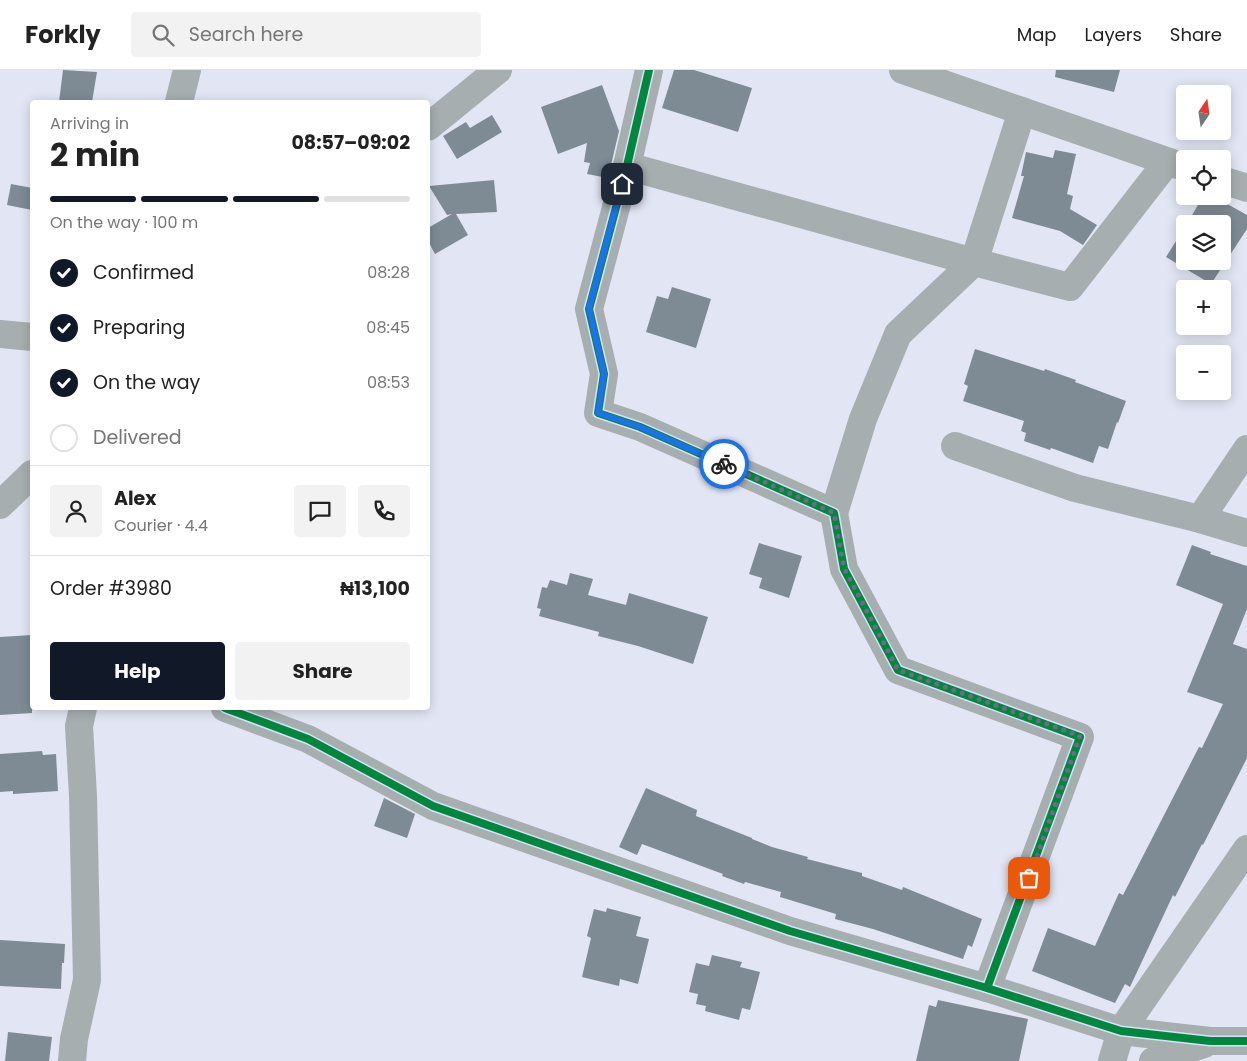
<!DOCTYPE html>
<meta charset="utf-8">
<style>
:root{--surface:#fff;--page:#f2f2f2;--text:#222;--muted:#767676;--line:#e0e0e0;--accent:#111827}
body{margin:0;font-family:Poppins,sans-serif;background:var(--page);color:var(--text);height:100vh;display:flex;flex-direction:column;font-size:19px;white-space:nowrap}
*{box-sizing:border-box;margin:0}
p{font-size:16px;color:var(--muted)}
.icon{flex:none;width:28px;height:28px;fill:none;stroke:currentColor;stroke-width:2;stroke-linecap:round;stroke-linejoin:round}
.map{position:relative;flex:1;overflow:hidden}
.sheet{position:absolute;left:30px;top:30px;width:400px;height:610px;display:flex;flex-direction:column;background:var(--surface);border-radius:5px;box-shadow:0 2px 12px #0003}
.sheet>*{flex:none}
.needle{width:32px;rotate:13deg}
.tools{position:absolute;left:1176px;top:15px;display:grid;gap:10px}
.tools a{display:grid;place-items:center;width:55px;height:55px;border-radius:5px;background:var(--surface);box-shadow:0 2px 12px #0003;font-size:25px}
.pin{position:absolute;display:grid;place-items:center;width:42px;height:42px;color:#fff;margin:-21px;border-radius:10px;box-shadow:0 2px 8px #0006}
.courier{position:absolute;display:grid;place-items:center;width:50px;height:50px;margin:-25px;border:4px solid #1a73e8;border-radius:50%;background:#fff;color:#222;box-shadow:0 1px 6px #0007}
.headline em{font-style:normal;font-weight:700}
.headline div{display:flex;flex-direction:column-reverse}
.headline{display:flex;align-items:center;justify-content:space-between;height:85px;padding:0 20px}
h1{font-size:32px;font-weight:700;line-height:38px}
.bar{display:grid;grid-template-columns:repeat(4,1fr);gap:8px 5px;align-content:center;height:60px;padding:0 20px}
.bar i{height:6px;border-radius:4px;background:var(--line)}
.bar .active{background:var(--accent)}
.bar p{grid-column:span 4}
.line{display:flex;align-items:center;gap:12px;padding:0 20px;border-top:1px solid var(--line)}
.line div{flex:1}
.round{display:grid;place-items:center;flex:none;width:52px;height:52px;border-radius:5px;background:var(--page)}
ol{padding:0 20px;list-style:none}
li{display:flex;align-items:center;gap:15px;height:55px}
li p{margin-inline-start:auto}
li .icon{padding:5px;border-radius:50%;background:var(--accent);color:#fff;stroke-width:4}
li:last-child{color:var(--muted)}
li i{width:28px;height:28px;border:2px solid var(--line);border-radius:50%}
.button{display:flex;gap:10px;margin-top:auto;padding:10px 20px}
.button a{flex:1;height:58px;border-radius:5px;background:var(--accent);color:#fff;font-size:20px;font-weight:700;line-height:58px;text-align:center}
.button a+a{background:var(--page);color:var(--text)}
header{display:flex;align-items:center;gap:30px;box-sizing:border-box;height:70px;padding:0 25px;background:var(--surface);border-bottom:1px solid var(--line)}
header strong{font-size:24px}
nav{display:flex;gap:28px;margin-inline-start:auto;font-size:18px}
.search{width:350px;height:45px;background:var(--page);display:flex;align-items:center;gap:12px;box-sizing:border-box;padding:0 18px;border-radius:5px;color:var(--muted);font-size:19px}
.map>svg:first-child{display:block}
.building{fill:#7e8b94}
.lines{fill:none;stroke-linecap:round;stroke-linejoin:round}
.minor{stroke:#a6aeaf;stroke-width:28}
.cycleway-casing{stroke:#dae0fb;stroke-width:11}
.cycleway{stroke:#00873e;stroke-width:8}
.done{stroke:#6a6d83;stroke-width:5;stroke-dasharray:0 9}
.route{stroke:#1a73e8;stroke-width:6}
</style>
<header>
<strong>Forkly</strong>
<div class="search"><svg class="icon" aria-label="search" viewBox="0 0 24 24"><circle cx="10" cy="10" r="6"/><path d="M15 15l6 6"/></svg>Search here</div>
<nav><a>Map</a><a>Layers</a><a>Share</a></nav>
</header>
<div class="map">
<svg width="1247" height="991" viewBox="0 0 1247 991">
<rect width="100%" height="100%" fill="#e2e5f3"/>
<g class="building">
<path d="M63 0 97 2 92 32H59Z"/>
<path d="M674 0H694L752 18 738 62 662 38Z"/>
<path d="M1056 0H1120L1114 22 1055 7Z"/>
<path d="M602 15 619 61 608 108 587 104 590 93 584 92 587 73 558 84 541 37Z"/>
<path d="M492 45 502 62 457 89 443 66 466 52 470 58Z"/>
<path d="M1055 80 1076 84 1067 124 1073 126 1070 139 1097 155 1083 175 1060 161 1012 148 1024 106H1021L1026 82 1053 88Z"/>
<path d="M494 110 497 142 456 144 468 165 435 184 428 171V158L452 144 447 145 429 116Z"/>
<path d="M11 114 32 118V140L7 135Z"/>
<path d="M1203 126H1213L1247 145V159L1211 214 1166 187 1185 157V191H1222V154H1187Z"/>
<path d="M672 217 711 229 696 278 646 262 657 226 668 229Z"/>
<path d="M975 279 1044 301 1045 299 1076 310 1075 312 1126 331 1118 353 1117 352 1108 379 1099 376 1093 393 1051 378 1050 380 1024 371 1026 363 1021 361 1024 351 963 331 968 316 964 314Z"/>
<path d="M759 473 802 486 789 528 759 518 762 508 749 504Z"/>
<path d="M1192 475 1211 482 1210 484 1247 496V539L1233 574 1247 579V688L1203 775 1202 774 1175 827 1173 825 1130 917 1125 914 1115 933 1032 901 1048 858 1095 876 1119 823 1123 825 1199 677 1202 678 1223 634 1187 622 1223 534 1176 515Z"/>
<path d="M570 503 593 509 588 525 626 535 629 523 708 547 693 594 638 576 598 566 599 562 539 546 541 539 537 538 542 517 547 518 550 510 567 515Z"/>
<path d="M32 565V643L0 645V567Z"/>
<path d="M42 681 43 685 56 684 58 721 13 724V721L0 722V684Z"/>
<path d="M646 718 697 740 696 746 752 768V769L772 777 808 787 807 789 862 803V806L902 820 903 817 982 849 972 877 968 875 963 889 873 859 835 849 836 844 780 827 781 822 745 812 744 814 722 806 723 804 642 774 637 785 619 777Z"/>
<path d="M384 728 415 744 407 768 374 756Z"/>
<path d="M607 838 641 847 636 866 649 869 638 914 620 909 619 916 582 907 591 868 587 866 594 839 606 842Z"/>
<path d="M0 870 65 874 64 893H62L61 919 0 916Z"/>
<path d="M712 885 742 892 740 897 760 902 750 940 742 938 739 950 705 941 706 936 696 934 698 924 689 922 696 893 709 896Z"/>
<path d="M938 930 1028 949 1019 991H916L929 935 936 937Z"/>
<path d="M8 962 52 967 49 991H5Z"/>
</g>
<g class="lines">
<g class="minor">
<path d="M649 0 627 96 589 239 604 304 598 343 640 357 834 443 844 499 898 600 1080 667 987 918"/>
<path d="M903 0 1184 97"/>
<path d="M179 32 187 0"/>
<path d="M428 57 498 0"/>
<path d="M627 96 974 192 1070 217 1167 92"/>
<path d="M1222 110 1247 118"/>
<path d="M0 264 32 267"/>
<path d="M955 376 1075 418 1200 449 1247 463"/>
<path d="M0 435 32 404"/>
<path d="M834 443 863 349 898 264 974 192 1022 41"/>
<path d="M1200 449 1247 379"/>
<path d="M225 638 308 669 433 736 790 861 987 918 1121 961 1210 971H1247"/>
<path d="M72 991 74 969 87 910 83 726 79 656 83 638"/>
<path d="M1112 991 1121 961 1247 779"/>
<path d="M1153 991 1204 974"/>
</g>
<defs>
<g id="cycleway">
<path d="M649 0 627 96 589 239 604 304 598 343 640 357 834 443 844 499 898 600 1080 667 987 918"/>
<path d="M225 638 308 669 433 736 790 861 987 918 1121 961 1210 971H1247"/>
</g>
</defs>
<use href="#cycleway" class="cycleway-casing"/>
<use href="#cycleway" class="cycleway"/>
</g>
<g class="lines">
<path class="done" d="M724 394 834 443 844 498 898 600 1080 666 1029 808"/>
<path class="route" d="M622 114 589 238 604 304 598 343 640 357 724 394"/>
</g>
</svg>
<div class="tools">
<a><svg class="needle" viewBox="-14 -14 28 28"><path d="M0-13l5 13h-10z" fill="#e53935"/><path d="M0 13l5-13h-10z" fill="#767676"/></svg></a>
<a><svg class="icon" aria-label="locate" viewBox="0 0 24 24"><circle cx="12" cy="12" r="6"/><path d="M12 2v4M12 18v4M2 12h4M18 12h4"/></svg></a>
<a><svg class="icon" aria-label="layers" viewBox="0 0 24 24"><path d="M12 4l9 5-9 5-9-5zM3 14l9 5 9-5"/></svg></a>
<a>+</a>
<a>−</a>
</div>
<div class="pin" style="left:1029px;top:808px;background:#ea580c"><svg class="icon" aria-label="bag" viewBox="0 0 24 24"><path d="M5 8h14l-1 12H6zM9 8a3 3 0 0 1 6 0"/></svg></div>
<div class="pin" style="left:622px;top:114px;background:#1f2937"><svg class="icon" aria-label="home" viewBox="0 0 24 24"><path d="M3 11l9-7 9 7M6 9v11h12V9"/></svg></div>
<div class="courier" style="left:724px;top:394px"><svg class="icon" aria-label="bike" viewBox="0 0 24 24"><circle cx="6" cy="16" r="4"/><circle cx="18" cy="16" r="4"/><path d="M6 16l4-8h5l3 8M10 8l3 8H6M13 5h3"/></svg></div>
<section class="sheet">
<div class="headline"><div><h1>2 min</h1><p>Arriving in</p></div><em>08:57–09:02</em></div>
<div class="bar"><i class="active"></i><i class="active"></i><i class="active"></i><i></i><p>On the way · 100 m</p></div>
<ol>
<li><svg class="icon" aria-label="check" viewBox="0 0 24 24"><path d="M5 12l5 5 9-10"/></svg>Confirmed<p>08:28</p></li>
<li><svg class="icon" aria-label="check" viewBox="0 0 24 24"><path d="M5 12l5 5 9-10"/></svg>Preparing<p>08:45</p></li>
<li><svg class="icon" aria-label="check" viewBox="0 0 24 24"><path d="M5 12l5 5 9-10"/></svg>On the way<p>08:53</p></li>
<li><i></i>Delivered</li>
</ol>
<div class="line" style="height:90px"><a class="round"><svg class="icon" aria-label="person" viewBox="0 0 24 24"><circle cx="12" cy="8" r="4"/><path d="M4 21q1-7 8-7t8 7"/></svg></a><div><b>Alex</b><p>Courier · 4.4</p></div><a class="round"><svg class="icon" aria-label="chat" viewBox="0 0 24 24"><path d="M4 5h16v11H9l-5 4z"/></svg></a><a class="round"><svg class="icon" aria-label="phone" viewBox="0 0 24 24"><path d="M5 4h4l2 5-3 2q2 4 5 5l2-3 5 2v4C11 20 4 13 5 4z"/></svg></a></div>
<div class="line" style="height:65px"><div>Order #3980</div><b>₦13,100</b></div>
<div class="button"><a>Help</a><a>Share</a></div>
</section>
</div>
